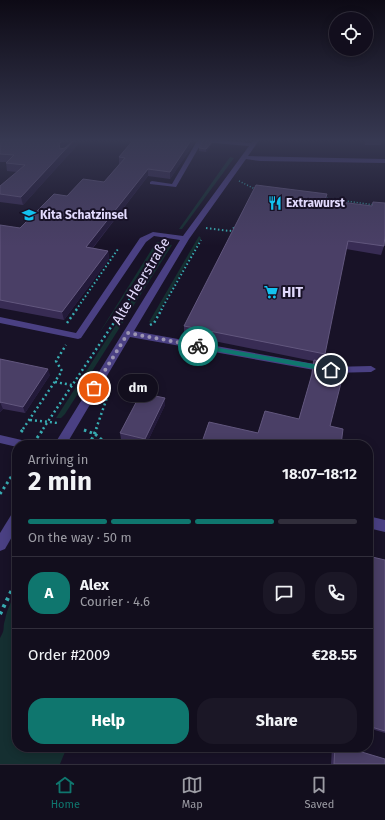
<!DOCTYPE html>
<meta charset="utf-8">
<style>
:root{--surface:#120e1d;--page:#1b1726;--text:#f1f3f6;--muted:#9c9ca4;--line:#312e3b;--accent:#0f766e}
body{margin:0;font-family:"Fira Sans",sans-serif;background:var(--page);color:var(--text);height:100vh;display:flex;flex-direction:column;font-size:15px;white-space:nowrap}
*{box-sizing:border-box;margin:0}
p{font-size:13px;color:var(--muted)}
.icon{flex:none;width:22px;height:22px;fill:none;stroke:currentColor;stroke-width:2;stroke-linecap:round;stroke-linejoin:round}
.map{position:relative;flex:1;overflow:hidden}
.drawer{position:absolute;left:12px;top:440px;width:361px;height:312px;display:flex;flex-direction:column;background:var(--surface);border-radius:16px;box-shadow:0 2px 10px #0003,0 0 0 1px var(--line)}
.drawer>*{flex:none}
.fabs{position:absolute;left:329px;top:12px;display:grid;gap:8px}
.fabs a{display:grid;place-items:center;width:44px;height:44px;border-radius:50%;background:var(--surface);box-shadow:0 2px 10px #0003,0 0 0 1px var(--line);font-size:20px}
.pin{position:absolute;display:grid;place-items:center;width:34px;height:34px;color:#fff;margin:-17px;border:2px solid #fff;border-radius:50%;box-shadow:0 1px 4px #0007}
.courier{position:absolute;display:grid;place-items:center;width:40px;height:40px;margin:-20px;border:3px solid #0f766e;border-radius:50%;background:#fff;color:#222;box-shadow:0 1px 5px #0007}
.bubble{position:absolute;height:28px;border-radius:14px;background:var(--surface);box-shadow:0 2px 10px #0003,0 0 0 1px var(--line);font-size:13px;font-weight:700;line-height:28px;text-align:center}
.summary em{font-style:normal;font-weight:700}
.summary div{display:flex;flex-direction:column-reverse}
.summary{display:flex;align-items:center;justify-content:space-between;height:68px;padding:0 16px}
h1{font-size:26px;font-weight:700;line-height:30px}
.bar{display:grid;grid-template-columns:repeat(4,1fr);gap:6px 4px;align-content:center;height:48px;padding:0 16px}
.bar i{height:5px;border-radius:3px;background:var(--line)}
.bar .current{background:var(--accent)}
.bar p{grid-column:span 4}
.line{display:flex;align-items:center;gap:10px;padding:0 16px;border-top:1px solid var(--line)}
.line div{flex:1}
.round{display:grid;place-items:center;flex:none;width:42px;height:42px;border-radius:16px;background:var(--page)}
.button{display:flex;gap:8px;margin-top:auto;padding:8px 16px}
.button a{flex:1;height:46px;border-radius:16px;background:var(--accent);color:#fff;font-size:16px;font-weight:700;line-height:46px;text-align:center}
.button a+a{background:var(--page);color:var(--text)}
.tabs{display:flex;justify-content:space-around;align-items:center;height:56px;border-top:1px solid var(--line);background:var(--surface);font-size:11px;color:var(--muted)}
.tabs a{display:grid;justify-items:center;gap:2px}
.tabs .current{color:var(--accent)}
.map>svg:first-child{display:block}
.green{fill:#152f31}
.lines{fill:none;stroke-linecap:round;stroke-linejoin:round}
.path-far4{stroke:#38acb2;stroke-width:1.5;stroke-dasharray:1 2;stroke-linecap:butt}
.path-far3{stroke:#38acb2;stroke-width:2;stroke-dasharray:1.5 2.5;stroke-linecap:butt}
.path-far2{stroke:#38acb2;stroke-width:2.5;stroke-dasharray:2 3;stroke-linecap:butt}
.path-far1{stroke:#38acb2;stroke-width:3;stroke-dasharray:2.5 3.5;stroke-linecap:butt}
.path{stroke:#38acb2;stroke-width:4;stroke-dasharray:3 4.5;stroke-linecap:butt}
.minor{fill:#4a4083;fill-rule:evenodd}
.wall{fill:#382c54}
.shaded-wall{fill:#231a3a}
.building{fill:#4a3f66;stroke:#62577e}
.route{fill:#0f766e}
.done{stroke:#9b94b2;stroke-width:4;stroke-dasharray:0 7.2}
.labels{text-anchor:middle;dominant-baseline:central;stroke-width:4;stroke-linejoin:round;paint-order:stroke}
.far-poi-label{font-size:12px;font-weight:bold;fill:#e2dafd;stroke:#181227;text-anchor:start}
.street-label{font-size:14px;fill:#e2dafd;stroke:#181227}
.poi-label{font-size:14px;font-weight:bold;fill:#e2dafd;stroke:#181227;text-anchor:start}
</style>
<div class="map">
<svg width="385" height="764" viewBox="0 0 385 764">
<rect width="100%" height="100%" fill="#181227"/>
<g class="green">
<path d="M230 157 234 158 182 229H179Z"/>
<path d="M199 236 201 238 152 323 149 322Z"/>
<path d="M157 242H161L98 335 155 244Z"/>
<path d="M168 244 172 245 65 414 61 418H56Z"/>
<path d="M17 590V747H67L60 764H0V638C6 628 2 629 5 620 7 609 12 600 17 590Z"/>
</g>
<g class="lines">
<g class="path-far4">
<path d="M239 181 255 189"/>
<path d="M324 198 375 205"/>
</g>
<g class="path-far3">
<path d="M206 228 230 231 235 227"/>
<path d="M76 310 118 249"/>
<path d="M122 310 159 254"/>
<path d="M161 310 201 240"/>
</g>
<g class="path-far2">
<path d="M67 323 77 309"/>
<path d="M150 325 154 323 162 309"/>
<path d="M55 382 72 385"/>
<path d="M30 420 58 423"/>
<path d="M23 429 62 371 56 361 66 345"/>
<path d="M43 429 123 309"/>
<path d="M96 429 109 392"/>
</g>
<g class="path-far1">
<path d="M84 430 95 434 108 445"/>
<path d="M21 432 24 428"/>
<path d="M37 438 44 428"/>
<path d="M89 445 97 428"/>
<path d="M0 494 17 468"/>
</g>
<path class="path" d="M0 614 17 580"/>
<g class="minor">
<path d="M188 139H208L251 143 254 139H260L248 156 385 159V163L260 161 246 159 189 239 134 331 331 367 371 366 376 369 371 372 331 373 130 337 66 445H54L180 240 154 236 146 242 81 338 78 339 0 323V317L76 333 140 238 153 232 183 236 249 146 202 142 176 187 150 184V182L152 181 172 184 197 141Z"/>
<path d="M0 435 26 441 30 442 32 445H17V447L0 443Z"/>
<path d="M17 510V528L5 549 0 551V533L13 512Z"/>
<path d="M368 516 385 520V532L368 528Z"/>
</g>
</g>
<g class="wall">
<path d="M0 139H73L63 149 65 148 75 139H80V142L23 205 0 202V186L17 172 7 171 6 163V162H0Z"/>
<path d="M167 139H195V142L170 179 148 176 93 248 108 251 109 259 64 320 0 308V225L20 228 67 196 104 182 119 164V157L167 141Z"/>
<path d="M363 139H383L381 145H365Z"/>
<path d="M212 144 206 152 199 151V148Z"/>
<path d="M327 194 326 200 384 246 381 255 346 249 323 362 330 426 258 433 299 419 310 381 313 361 184 335V326Z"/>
<path d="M0 359 50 375 25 413 3 409 0 412Z"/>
<path d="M165 398V405L146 445 121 439 120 433Z"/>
<path d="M368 556 385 560V733L368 728Z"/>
<path d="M332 747H345L385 764H331Z"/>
</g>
<g class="shaded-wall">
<path d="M64 139H73L60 152 59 144Z"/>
<path d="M75 139H80V142L23 205 21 197Z"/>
<path d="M192 139H195V142L170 179V172Z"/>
<path d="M212 142V144L206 152V149Z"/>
<path d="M148 169V176L87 255 86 247Z"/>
<path d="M108 251 109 259 64 320 62 312Z"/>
<path d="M48 369 50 375 25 413 23 407Z"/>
<path d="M165 398V405L146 445 145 439Z"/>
<path d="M0 402 3 409 0 412Z"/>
</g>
<g class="building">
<path d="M0 139H64L59 144 60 149 65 148 75 139 21 197 0 194V186L25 165 6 163 14 155 0 154Z"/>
<path d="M134 139H147L167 141V139H192L170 172 148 169 86 247 108 251 62 312 0 300V225L20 228 54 194 67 196 83 179 104 182 125 158 119 157Z"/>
<path d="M203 141 212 142 206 149 199 148Z"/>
<path d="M256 185 327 194 325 200 372 206 373 202 385 203V235L384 246 348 241 325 354 184 326Z"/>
<path d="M0 359 48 369 23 407 0 402V403Z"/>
<path d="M314 360 342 365V379L330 426 343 429 341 445H201L209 422 258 433 265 411 299 419 312 374Z"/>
<path d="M141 393 165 398 145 439 120 433Z"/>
<path d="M368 556 385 560V731L368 726Z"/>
<path d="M335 747H345L385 759V764H334Z"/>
</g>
<linearGradient id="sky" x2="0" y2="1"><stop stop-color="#0d0a15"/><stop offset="0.57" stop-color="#373952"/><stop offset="1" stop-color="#373952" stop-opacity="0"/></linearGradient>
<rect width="385" height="246" fill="url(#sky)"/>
<path class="route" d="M196 344 331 367 334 370 331 372 198 348 196 347Z"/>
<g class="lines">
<path class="done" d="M94 388 128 333 198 346"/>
</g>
<defs>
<symbol id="restaurant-bare" viewBox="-9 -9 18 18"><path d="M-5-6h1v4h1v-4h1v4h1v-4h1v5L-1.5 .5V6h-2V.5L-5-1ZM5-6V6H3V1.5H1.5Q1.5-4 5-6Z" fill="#13c1ef" stroke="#181227" stroke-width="2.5" paint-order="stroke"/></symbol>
<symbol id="school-bare" viewBox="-9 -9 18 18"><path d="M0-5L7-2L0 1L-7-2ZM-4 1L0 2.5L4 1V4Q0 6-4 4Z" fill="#13c1ef" stroke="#181227" stroke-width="2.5" paint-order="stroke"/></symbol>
<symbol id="supermarket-bare" viewBox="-9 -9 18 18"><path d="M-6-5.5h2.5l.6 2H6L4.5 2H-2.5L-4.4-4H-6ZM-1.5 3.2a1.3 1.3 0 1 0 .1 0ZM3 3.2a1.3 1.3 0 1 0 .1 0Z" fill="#13c1ef" stroke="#181227" stroke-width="2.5" paint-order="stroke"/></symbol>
</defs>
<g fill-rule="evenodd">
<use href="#restaurant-bare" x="265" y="193" width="20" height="20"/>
<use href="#school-bare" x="19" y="205" width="20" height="20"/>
<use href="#supermarket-bare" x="261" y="282" width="20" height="20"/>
</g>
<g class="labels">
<g class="far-poi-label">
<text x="286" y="203">Extrawurst</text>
<text x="40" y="215">Kita Schatzinsel</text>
</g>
<g class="street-label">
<text transform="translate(141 281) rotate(-59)">Alte Heerstraße</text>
</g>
<g class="poi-label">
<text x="282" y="292">HIT</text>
</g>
</g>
</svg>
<div class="fabs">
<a><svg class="icon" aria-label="locate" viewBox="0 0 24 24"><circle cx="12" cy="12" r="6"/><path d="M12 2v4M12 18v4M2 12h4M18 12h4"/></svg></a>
</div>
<div class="pin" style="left:94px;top:388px;background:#ea580c"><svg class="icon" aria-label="bag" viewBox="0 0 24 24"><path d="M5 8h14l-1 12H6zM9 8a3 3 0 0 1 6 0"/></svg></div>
<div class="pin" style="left:331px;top:370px;background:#1f2937"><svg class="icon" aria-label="home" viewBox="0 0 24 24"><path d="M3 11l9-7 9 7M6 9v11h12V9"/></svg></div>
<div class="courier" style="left:198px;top:346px"><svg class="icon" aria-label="bike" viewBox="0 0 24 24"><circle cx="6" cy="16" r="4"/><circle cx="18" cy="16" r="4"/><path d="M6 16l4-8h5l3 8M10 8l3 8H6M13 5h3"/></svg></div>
<div class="bubble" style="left:118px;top:374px;width:40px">dm</div>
<section class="drawer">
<div class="summary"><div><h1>2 min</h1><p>Arriving in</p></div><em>18:07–18:12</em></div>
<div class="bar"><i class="current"></i><i class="current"></i><i class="current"></i><i></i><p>On the way · 50 m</p></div>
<div class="line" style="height:72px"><b class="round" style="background:var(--accent);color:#fff">A</b><div><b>Alex</b><p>Courier · 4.6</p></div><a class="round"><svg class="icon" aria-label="chat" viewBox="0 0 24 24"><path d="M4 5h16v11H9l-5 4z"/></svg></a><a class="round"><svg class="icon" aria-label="phone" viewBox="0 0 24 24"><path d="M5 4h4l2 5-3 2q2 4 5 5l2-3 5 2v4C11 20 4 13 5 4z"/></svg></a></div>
<div class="line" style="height:52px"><div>Order #2009</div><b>€28.55</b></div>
<div class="button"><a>Help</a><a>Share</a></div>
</section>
</div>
<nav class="tabs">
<a class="current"><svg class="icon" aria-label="home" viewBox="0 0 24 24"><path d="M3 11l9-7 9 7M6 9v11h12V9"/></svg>Home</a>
<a><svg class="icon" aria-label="map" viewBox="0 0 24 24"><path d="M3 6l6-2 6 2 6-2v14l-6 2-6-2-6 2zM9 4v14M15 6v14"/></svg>Map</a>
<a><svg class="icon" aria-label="saved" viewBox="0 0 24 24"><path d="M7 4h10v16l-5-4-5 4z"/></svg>Saved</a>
</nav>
